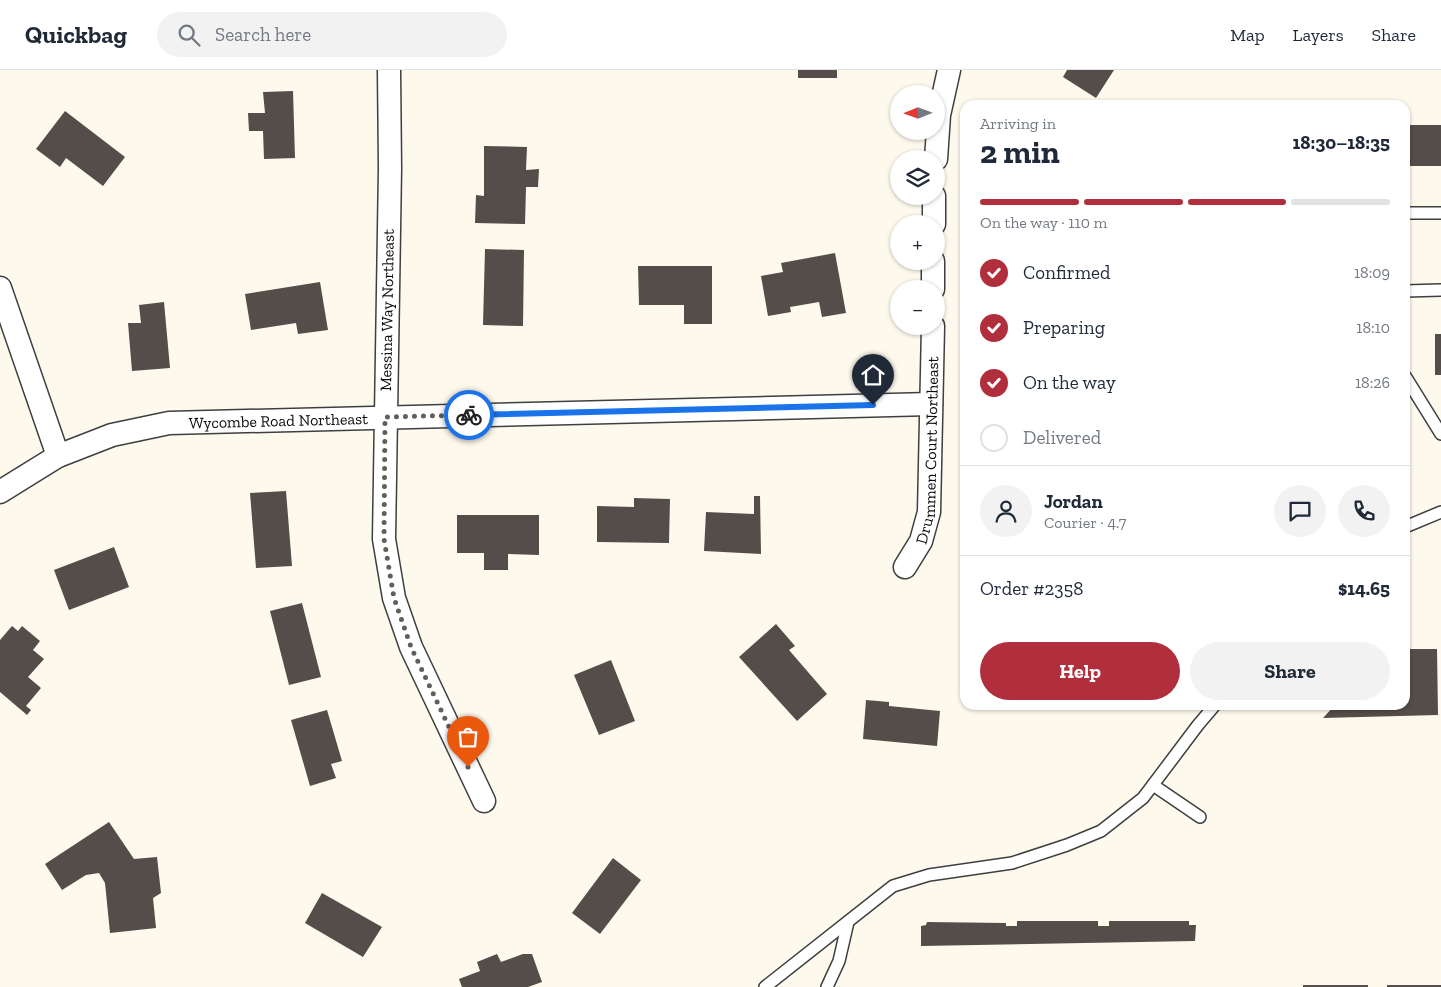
<!DOCTYPE html>
<meta charset="utf-8">
<style>
:root{--surface:#fff;--page:#f2f2f3;--text:#1f2937;--muted:#747a83;--line:#e0e1e3;--accent:#b12f3c}
body{margin:0;font-family:"Zilla Slab",serif;background:var(--page);color:var(--text);height:100vh;display:flex;flex-direction:column;font-size:19px;white-space:nowrap}
*{box-sizing:border-box;margin:0}
p{font-size:16px;color:var(--muted)}
.icon{flex:none;width:28px;height:28px;fill:none;stroke:currentColor;stroke-width:2;stroke-linecap:round;stroke-linejoin:round}
.map{position:relative;flex:1;overflow:hidden}
.details{position:absolute;left:960px;top:30px;width:450px;height:610px;display:flex;flex-direction:column;background:var(--surface);border-radius:15px;box-shadow:0 1px 4px #0004}
.details>*{flex:none}
.needle{width:32px;rotate:269deg}
.buttons{position:absolute;left:890px;top:15px;display:grid;gap:10px}
.buttons a{display:grid;place-items:center;width:55px;height:55px;border-radius:50%;background:var(--surface);box-shadow:0 1px 4px #0004;font-size:25px}
.pin{position:absolute;display:grid;place-items:center;width:42px;height:42px;color:#fff;margin:-51px -21px;border-radius:50% 50% 50% 0;rotate:-45deg;box-shadow:0 0 5px #0007}
.pin .icon{rotate:45deg}
.courier{position:absolute;display:grid;place-items:center;width:50px;height:50px;margin:-25px;border:4px solid #1a73e8;border-radius:50%;background:#fff;color:#222;box-shadow:0 1px 6px #0007}
.head em{font-style:normal;font-weight:700}
.head div{display:flex;flex-direction:column-reverse}
.head{display:flex;align-items:center;justify-content:space-between;height:85px;padding:0 20px}
h1{font-size:32px;font-weight:700;line-height:38px}
.bar{display:grid;grid-template-columns:repeat(4,1fr);gap:8px 5px;align-content:center;height:60px;padding:0 20px}
.bar i{height:6px;border-radius:4px;background:var(--line)}
.bar .on{background:var(--accent)}
.bar p{grid-column:span 4}
.line{display:flex;align-items:center;gap:12px;padding:0 20px;border-top:1px solid var(--line)}
.line div{flex:1}
.round{display:grid;place-items:center;flex:none;width:52px;height:52px;border-radius:26px;background:var(--page)}
ol{padding:0 20px;list-style:none}
li{display:flex;align-items:center;gap:15px;height:55px}
li p{margin-inline-start:auto}
li .icon{padding:5px;border-radius:50%;background:var(--accent);color:#fff;stroke-width:4}
li:last-child{color:var(--muted)}
li i{width:28px;height:28px;border:2px solid var(--line);border-radius:50%}
.primary-button{display:flex;gap:10px;margin-top:auto;padding:10px 20px}
.primary-button a{flex:1;height:58px;border-radius:30px;background:var(--accent);color:#fff;font-size:20px;font-weight:700;line-height:58px;text-align:center}
.primary-button a+a{background:var(--page);color:var(--text)}
header{display:flex;align-items:center;gap:30px;box-sizing:border-box;height:70px;padding:0 25px;background:var(--surface);border-bottom:1px solid var(--line)}
header strong{font-size:24px}
nav{display:flex;gap:28px;margin-inline-start:auto;font-size:18px}
.search{width:350px;height:45px;background:var(--page);display:flex;align-items:center;gap:12px;box-sizing:border-box;padding:0 18px;border-radius:28px;color:var(--muted);font-size:19px}
.map>svg:first-child{display:block}
.building{fill:#544d49}
.lines{fill:none;stroke-linecap:round;stroke-linejoin:round}
.lane-casing{stroke:#3f3f3f;stroke-width:14}
.street-casing{stroke:#3f3f3f;stroke-width:25}
.lane{stroke:#fff;stroke-width:11}
.street{stroke:#fff;stroke-width:22}
.done{stroke:#615f5b;stroke-width:5;stroke-dasharray:0 9}
.route{stroke:#1a73e8;stroke-width:6}
.labels{text-anchor:middle;dominant-baseline:central;stroke-width:5;stroke-linejoin:round;paint-order:stroke}
.street-label{font-size:16px;fill:#0c0c0c;stroke:#fff}
</style>
<header>
<strong>Quickbag</strong>
<div class="search"><svg class="icon" aria-label="search" viewBox="0 0 24 24"><circle cx="10" cy="10" r="6"/><path d="M15 15l6 6"/></svg>Search here</div>
<nav><a>Map</a><a>Layers</a><a>Share</a></nav>
</header>
<div class="map">
<svg width="1441" height="917" viewBox="0 0 1441 917">
<rect width="100%" height="100%" fill="#fef9ed"/>
<g class="building">
<rect x="798" y="0" width="39" height="8"/>
<path d="M1067 0H1114L1096 28 1063 7Z"/>
<path d="M293 21 295 88 264 89 263 61H249L248 43H265L263 22Z"/>
<path d="M65 41 125 87 103 116 66 88 60 97 36 79Z"/>
<rect x="1405" y="55" width="36" height="41"/>
<path d="M484 76 527 77 526 100 539 99 538 117H526L525 154 475 153 476 125 484 126Z"/>
<path d="M485 179 524 180 523 256 483 255Z"/>
<path d="M835 183 846 243 822 247 819 232 790 237 791 242 768 246 761 206 783 202 781 193Z"/>
<path d="M638 196H712V254H684V235H639Z"/>
<path d="M320 212 328 260 298 264 296 253 251 260 245 224Z"/>
<path d="M164 232 170 298 132 301 128 253H141L139 235Z"/>
<rect x="1435" y="264" width="6" height="41"/>
<path d="M286 421 292 496 256 498 250 423Z"/>
<path d="M754 426H760L761 484 704 481 706 442 754 444Z"/>
<path d="M634 428 670 429 669 473 597 472V436L634 437Z"/>
<path d="M457 445H539V485L508 484V500H484V483H457Z"/>
<path d="M114 477 129 517 69 540 54 500Z"/>
<path d="M302 533 321 607 289 615 270 541Z"/>
<path d="M776 554 795 576 789 580 827 624 797 651 739 587Z"/>
<path d="M12 556 18 561 22 556 40 571 33 580 44 589 28 607 41 618 26 636 31 640 27 645 0 622V570Z"/>
<path d="M1405 579H1437L1438 645 1323 648 1335 635H1405Z"/>
<path d="M611 590 635 651 599 665 574 605Z"/>
<path d="M866 630 889 632V636L940 641 937 676 863 669Z"/>
<path d="M327 640 342 691 331 694 336 708 310 716 291 650Z"/>
<path d="M109 752 134 789 157 787 161 823 153 828 156 858 110 863 105 813 99 803 86 805 62 820 45 794Z"/>
<path d="M613 788 641 810 600 864 572 843Z"/>
<path d="M322 823 382 857 363 887 305 853Z"/>
<path d="M1017 851H1098V856H1109V851H1189V855H1196L1195 871 921 876V856L926 855 927 852 1006 853V856H1017Z"/>
<path d="M497 884 501 892 523 884H532L542 912 528 917H462L459 909 480 901 477 892Z"/>
<rect x="1303" y="915" width="65" height="2"/>
<rect x="1387" y="915" width="54" height="2"/>
</g>
<g class="lines">
<defs>
<g id="lane">
<path d="M1405 143H1441"/>
<path d="M1405 221 1441 220"/>
<path d="M1405 306 1441 364"/>
<path d="M1405 457 1441 442"/>
<path d="M1153 715 1200 747"/>
<path d="M765 917 893 816 929 805 1012 793 1067 775 1101 761 1143 728 1198 655 1215 635"/>
<path d="M827 917 839 891 848 852"/>
</g>
<g id="street">
<path d="M389 0 390 98 384 469 394 528 411 577 484 731"/>
<path d="M936 89 939 45 949 0"/>
<path d="M934 154V126"/>
<path d="M0 218 58 386"/>
<path d="M933 219V191"/>
<path id="s1" d="M0 422 58 386 112 365 169 353 931 334"/>
<path id="s2" d="M905 497 921 471 929 442 933 256"/>
</g>
</defs>
<use href="#lane" class="lane-casing"/>
<use href="#street" class="street-casing"/>
<use href="#lane" class="lane"/>
<use href="#street" class="street"/>
</g>
<g class="lines">
<path class="done" d="M468 697 411 577 394 528 384 469 385 347 469 345"/>
<path class="route" d="M469 345 873 335"/>
</g>
<g class="labels">
<g class="street-label">
<text transform="translate(387 240) rotate(-89)">Messina Way Northeast</text>
<text stroke="none"><textPath href="#s1" startOffset="294">Wycombe Road Northeast</textPath></text>
<text stroke="none"><textPath href="#s2" startOffset="122">Drummen Court Northeast</textPath></text>
</g>
</g>
</svg>
<div class="buttons">
<a><svg class="needle" viewBox="-14 -14 28 28"><path d="M0-13l5 13h-10z" fill="#e53935"/><path d="M0 13l5-13h-10z" fill="#747a83"/></svg></a>
<a><svg class="icon" aria-label="layers" viewBox="0 0 24 24"><path d="M12 4l9 5-9 5-9-5zM3 14l9 5 9-5"/></svg></a>
<a>+</a>
<a>−</a>
</div>
<div class="pin" style="left:468px;top:697px;background:#ea580c"><svg class="icon" aria-label="bag" viewBox="0 0 24 24"><path d="M5 8h14l-1 12H6zM9 8a3 3 0 0 1 6 0"/></svg></div>
<div class="pin" style="left:873px;top:335px;background:#1f2937"><svg class="icon" aria-label="home" viewBox="0 0 24 24"><path d="M3 11l9-7 9 7M6 9v11h12V9"/></svg></div>
<div class="courier" style="left:469px;top:345px"><svg class="icon" aria-label="bike" viewBox="0 0 24 24"><circle cx="6" cy="16" r="4"/><circle cx="18" cy="16" r="4"/><path d="M6 16l4-8h5l3 8M10 8l3 8H6M13 5h3"/></svg></div>
<section class="details">
<div class="head"><div><h1>2 min</h1><p>Arriving in</p></div><em>18:30–18:35</em></div>
<div class="bar"><i class="on"></i><i class="on"></i><i class="on"></i><i></i><p>On the way · 110 m</p></div>
<ol>
<li><svg class="icon" aria-label="check" viewBox="0 0 24 24"><path d="M5 12l5 5 9-10"/></svg>Confirmed<p>18:09</p></li>
<li><svg class="icon" aria-label="check" viewBox="0 0 24 24"><path d="M5 12l5 5 9-10"/></svg>Preparing<p>18:10</p></li>
<li><svg class="icon" aria-label="check" viewBox="0 0 24 24"><path d="M5 12l5 5 9-10"/></svg>On the way<p>18:26</p></li>
<li><i></i>Delivered</li>
</ol>
<div class="line" style="height:90px"><a class="round"><svg class="icon" aria-label="person" viewBox="0 0 24 24"><circle cx="12" cy="8" r="4"/><path d="M4 21q1-7 8-7t8 7"/></svg></a><div><b>Jordan</b><p>Courier · 4.7</p></div><a class="round"><svg class="icon" aria-label="chat" viewBox="0 0 24 24"><path d="M4 5h16v11H9l-5 4z"/></svg></a><a class="round"><svg class="icon" aria-label="phone" viewBox="0 0 24 24"><path d="M5 4h4l2 5-3 2q2 4 5 5l2-3 5 2v4C11 20 4 13 5 4z"/></svg></a></div>
<div class="line" style="height:65px"><div>Order #2358</div><b>$14.65</b></div>
<div class="primary-button"><a>Help</a><a>Share</a></div>
</section>
</div>
